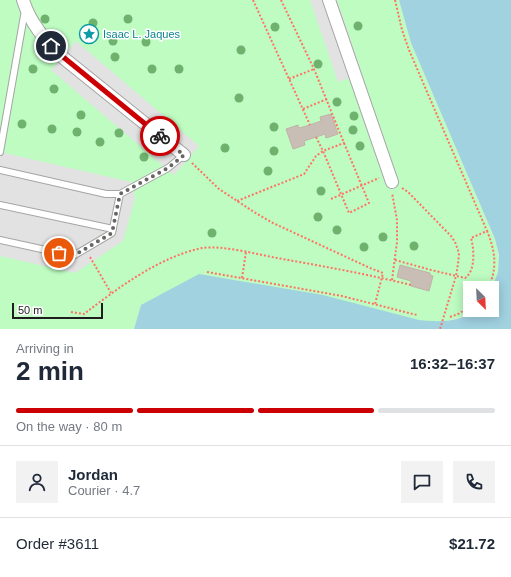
<!DOCTYPE html>
<meta charset="utf-8">
<style>
:root{--surface:#fff;--page:#f2f2f3;--text:#1f2937;--muted:#747a83;--line:#e0e1e3;--accent:#cc0002}
body{margin:0;font-family:Arial,sans-serif;background:var(--page);color:var(--text);height:100vh;display:flex;flex-direction:column;font-size:15px;white-space:nowrap}
*{box-sizing:border-box;margin:0}
p{font-size:13px;color:var(--muted)}
.icon{flex:none;width:22px;height:22px;fill:none;stroke:currentColor;stroke-width:2;stroke-linecap:round;stroke-linejoin:round}
.map{position:relative;height:329px;overflow:hidden}
.drawer{display:flex;flex-direction:column;background:var(--surface);flex:1}
.drawer>*{flex:none}
.needle{width:26px;rotate:156deg}
.fabs{position:absolute;left:463px;top:281px;display:grid;gap:8px}
.fabs a{display:grid;place-items:center;width:36px;height:36px;border-radius:0px;background:var(--surface);box-shadow:0 2px 10px #0003;font-size:20px}
.scale{position:absolute;left:12px;bottom:10px;width:91px;box-sizing:border-box;padding-left:4px;border:2px solid #1e1e1e;border-top:0;font-size:11px;line-height:14px;white-space:nowrap;color:#1e1e1e;-webkit-text-stroke:3px #fff;paint-order:stroke}
.pin{position:absolute;display:grid;place-items:center;width:34px;height:34px;color:#fff;margin:-17px;border:2px solid #fff;border-radius:50%;box-shadow:0 1px 4px #0007}
.courier{position:absolute;display:grid;place-items:center;width:40px;height:40px;margin:-20px;border:3px solid #cc0002;border-radius:50%;background:#fff;color:#222;box-shadow:0 1px 5px #0007}
.overview em{font-style:normal;font-weight:700}
.overview div{display:flex;flex-direction:column-reverse}
.overview{display:flex;align-items:center;justify-content:space-between;height:68px;padding:0 16px}
h1{font-size:26px;font-weight:700;line-height:30px}
.bar{display:grid;grid-template-columns:repeat(4,1fr);gap:6px 4px;align-content:center;height:48px;padding:0 16px}
.bar i{height:5px;border-radius:3px;background:var(--line)}
.bar .current{background:var(--accent)}
.bar p{grid-column:span 4}
.line{display:flex;align-items:center;gap:10px;padding:0 16px;border-top:1px solid var(--line)}
.line div{flex:1}
.round{display:grid;place-items:center;flex:none;width:42px;height:42px;border-radius:0px;background:var(--page)}
.map>svg:first-child{display:block}
.park{fill:#befcc2}
.parking{fill:#e2e2e2}
.water{fill:#a1d2e0}
.building{fill:#c8beb6;stroke:#c2b1a5}
.lines{fill:none;stroke-linecap:round;stroke-linejoin:round}
.service-casing{stroke:#a5a5a5;stroke-width:8}
.minor-casing{stroke:#a5a5a5;stroke-width:14}
.path{stroke:#ff7365;stroke-width:2;stroke-dasharray:2 2;stroke-linecap:butt}
.service{stroke:#fff;stroke-width:6}
.minor{stroke:#fff;stroke-width:12}
.tree{fill:#6fb26e}
.done{stroke:#686663;stroke-width:4;stroke-dasharray:0 7.2}
.route{stroke:#cc0002;stroke-width:5}
.labels{text-anchor:middle;dominant-baseline:central;stroke-width:3;stroke-linejoin:round;paint-order:stroke}
.culture-label{font-size:11px;fill:#0d838f;stroke:#fff;text-anchor:start}
</style>
<div class="map">
<svg width="511" height="329" viewBox="0 0 511 329">
<rect width="100%" height="100%" fill="#f0ebe3"/>
<path class="park" d="M0 0H399L411 43 495 239C500 259 500 267 493 287L492 288H470V310H474C463 319 449 321 436 322L141 305 134 329H0Z"/>
<g class="parking">
<path d="M310 0H337L362 74 338 82Z"/>
<path d="M76 41 199 146 174 175 51 70Z"/>
<path d="M0 152 131 182 135 198 123 241 75 273 0 256Z"/>
</g>
<path class="water" d="M399 0H511V329H134L141 305 199 274 323 295 419 320C438 322 459 323 474 310H492V288L498 272 499 255 495 239 411 43Z"/>
<g class="building">
<path d="M331 114 338 134 326 138 325 134 304 141 305 145 293 149 286 129 298 125 299 128 310 125 321 121 320 117Z"/>
<path d="M400 265 430 273V275L433 276 429 291 411 286V281L397 277Z"/>
</g>
<g class="lines">
<defs>
<g id="service">
<path d="M0 152 25 10"/>
<path d="M0 170 106 194H120"/>
<path d="M0 205 113 229"/>
<path d="M0 240 73 256 112 233 120 194 168 168 184 155"/>
</g>
<g id="minor">
<path d="M23 0C30 23 45 40 61 56L184 155"/>
<path d="M329 0 392 182"/>
</g>
</defs>
<use href="#service" class="service-casing"/>
<use href="#minor" class="minor-casing"/>
<g class="path">
<path d="M253 0 310 125"/>
<path d="M281 0 314 69 344 143"/>
<path d="M395 0 402 30 409 50 487 231"/>
<path d="M289 79 314 69"/>
<path d="M303 109 327 99"/>
<path d="M344 143 369 203 349 213 323 151Z"/>
<path d="M192 163 219 189 254 212 273 223 370 268 383 273 375 304"/>
<path d="M402 188 408 192 451 236 455 242 459 253 458 264 456 276 440 329"/>
<path d="M331 199 379 178"/>
<path d="M237 201 304 174 316 156 323 151 316 137"/>
<path d="M90 257 111 293"/>
<path d="M395 260 431 270 465 278C476 271 474 248 471 238L487 231C495 250 498 268 488 288"/>
<path d="M207 272 342 296 417 315"/>
<path d="M242 278 246 252"/>
<path d="M392 280 397 242V220L392 193"/>
<path d="M71 312 84 314C118 288 159 257 202 248 222 245 256 254 277 258 322 266 367 274 411 285"/>
<path d="M450 317 458 314 470 307"/>
</g>
<use href="#service" class="service"/>
<use href="#minor" class="minor"/>
</g>
<g class="tree">
<circle cx="45" cy="19" r="4.5"/>
<circle cx="128" cy="19" r="4.5"/>
<circle cx="93" cy="23" r="4.5"/>
<circle cx="358" cy="26" r="4.5"/>
<circle cx="275" cy="27" r="4.5"/>
<circle cx="113" cy="41" r="4.5"/>
<circle cx="146" cy="42" r="4.5"/>
<circle cx="241" cy="50" r="4.5"/>
<circle cx="115" cy="57" r="4.5"/>
<circle cx="318" cy="64" r="4.5"/>
<circle cx="33" cy="69" r="4.5"/>
<circle cx="152" cy="69" r="4.5"/>
<circle cx="179" cy="69" r="4.5"/>
<circle cx="54" cy="89" r="4.5"/>
<circle cx="239" cy="98" r="4.5"/>
<circle cx="337" cy="102" r="4.5"/>
<circle cx="81" cy="115" r="4.5"/>
<circle cx="354" cy="116" r="4.5"/>
<circle cx="22" cy="124" r="4.5"/>
<circle cx="274" cy="127" r="4.5"/>
<circle cx="52" cy="129" r="4.5"/>
<circle cx="353" cy="130" r="4.5"/>
<circle cx="77" cy="132" r="4.5"/>
<circle cx="119" cy="133" r="4.5"/>
<circle cx="100" cy="142" r="4.5"/>
<circle cx="360" cy="146" r="4.5"/>
<circle cx="225" cy="148" r="4.5"/>
<circle cx="274" cy="151" r="4.5"/>
<circle cx="144" cy="157" r="4.5"/>
<circle cx="268" cy="171" r="4.5"/>
<circle cx="321" cy="191" r="4.5"/>
<circle cx="318" cy="217" r="4.5"/>
<circle cx="337" cy="230" r="4.5"/>
<circle cx="212" cy="233" r="4.5"/>
<circle cx="383" cy="237" r="4.5"/>
<circle cx="414" cy="246" r="4.5"/>
<circle cx="364" cy="247" r="4.5"/>
</g>
<g class="lines">
<path class="done" d="M59 253 73 256 112 233 120 194 168 168 184 155 160 136"/>
<path class="route" d="M51 46 62 56 160 136"/>
</g>
<defs>
<symbol id="sight-ring" viewBox="-11 -11 22 22"><circle r="9.5" fill="#fff" stroke="#0f9aa8" stroke-width="1.5"/><path d="M0-6L1.8-2.2L6-1.7L2.9 1.2L3.7 5.4L0 3.3L-3.7 5.4L-2.9 1.2L-6-1.7L-1.8-2.2Z" fill="#0f9aa8"/></symbol>
</defs>
<g fill-rule="evenodd">
<use href="#sight-ring" x="78" y="23" width="22" height="22"/>
</g>
<g class="labels">
<g class="culture-label">
<text x="103" y="34">Isaac L. Jaques</text>
</g>
</g>
</svg>
<div class="fabs">
<a><svg class="needle" viewBox="-14 -14 28 28"><path d="M0-13l5 13h-10z" fill="#e53935"/><path d="M0 13l5-13h-10z" fill="#747a83"/></svg></a>
</div>
<div class="scale">50 m</div>
<div class="pin" style="left:59px;top:253px;background:#ea580c"><svg class="icon" aria-label="bag" viewBox="0 0 24 24"><path d="M5 8h14l-1 12H6zM9 8a3 3 0 0 1 6 0"/></svg></div>
<div class="pin" style="left:51px;top:46px;background:#1f2937"><svg class="icon" aria-label="home" viewBox="0 0 24 24"><path d="M3 11l9-7 9 7M6 9v11h12V9"/></svg></div>
<div class="courier" style="left:160px;top:136px"><svg class="icon" aria-label="bike" viewBox="0 0 24 24"><circle cx="6" cy="16" r="4"/><circle cx="18" cy="16" r="4"/><path d="M6 16l4-8h5l3 8M10 8l3 8H6M13 5h3"/></svg></div>
</div>
<section class="drawer">
<div class="overview"><div><h1>2 min</h1><p>Arriving in</p></div><em>16:32–16:37</em></div>
<div class="bar"><i class="current"></i><i class="current"></i><i class="current"></i><i></i><p>On the way · 80 m</p></div>
<div class="line" style="height:72px"><a class="round"><svg class="icon" aria-label="person" viewBox="0 0 24 24"><circle cx="12" cy="8" r="4"/><path d="M4 21q1-7 8-7t8 7"/></svg></a><div><b>Jordan</b><p>Courier · 4.7</p></div><a class="round"><svg class="icon" aria-label="chat" viewBox="0 0 24 24"><path d="M4 5h16v11H9l-5 4z"/></svg></a><a class="round"><svg class="icon" aria-label="phone" viewBox="0 0 24 24"><path d="M5 4h4l2 5-3 2q2 4 5 5l2-3 5 2v4C11 20 4 13 5 4z"/></svg></a></div>
<div class="line" style="height:52px"><div>Order #3611</div><b>$21.72</b></div>
</section>
